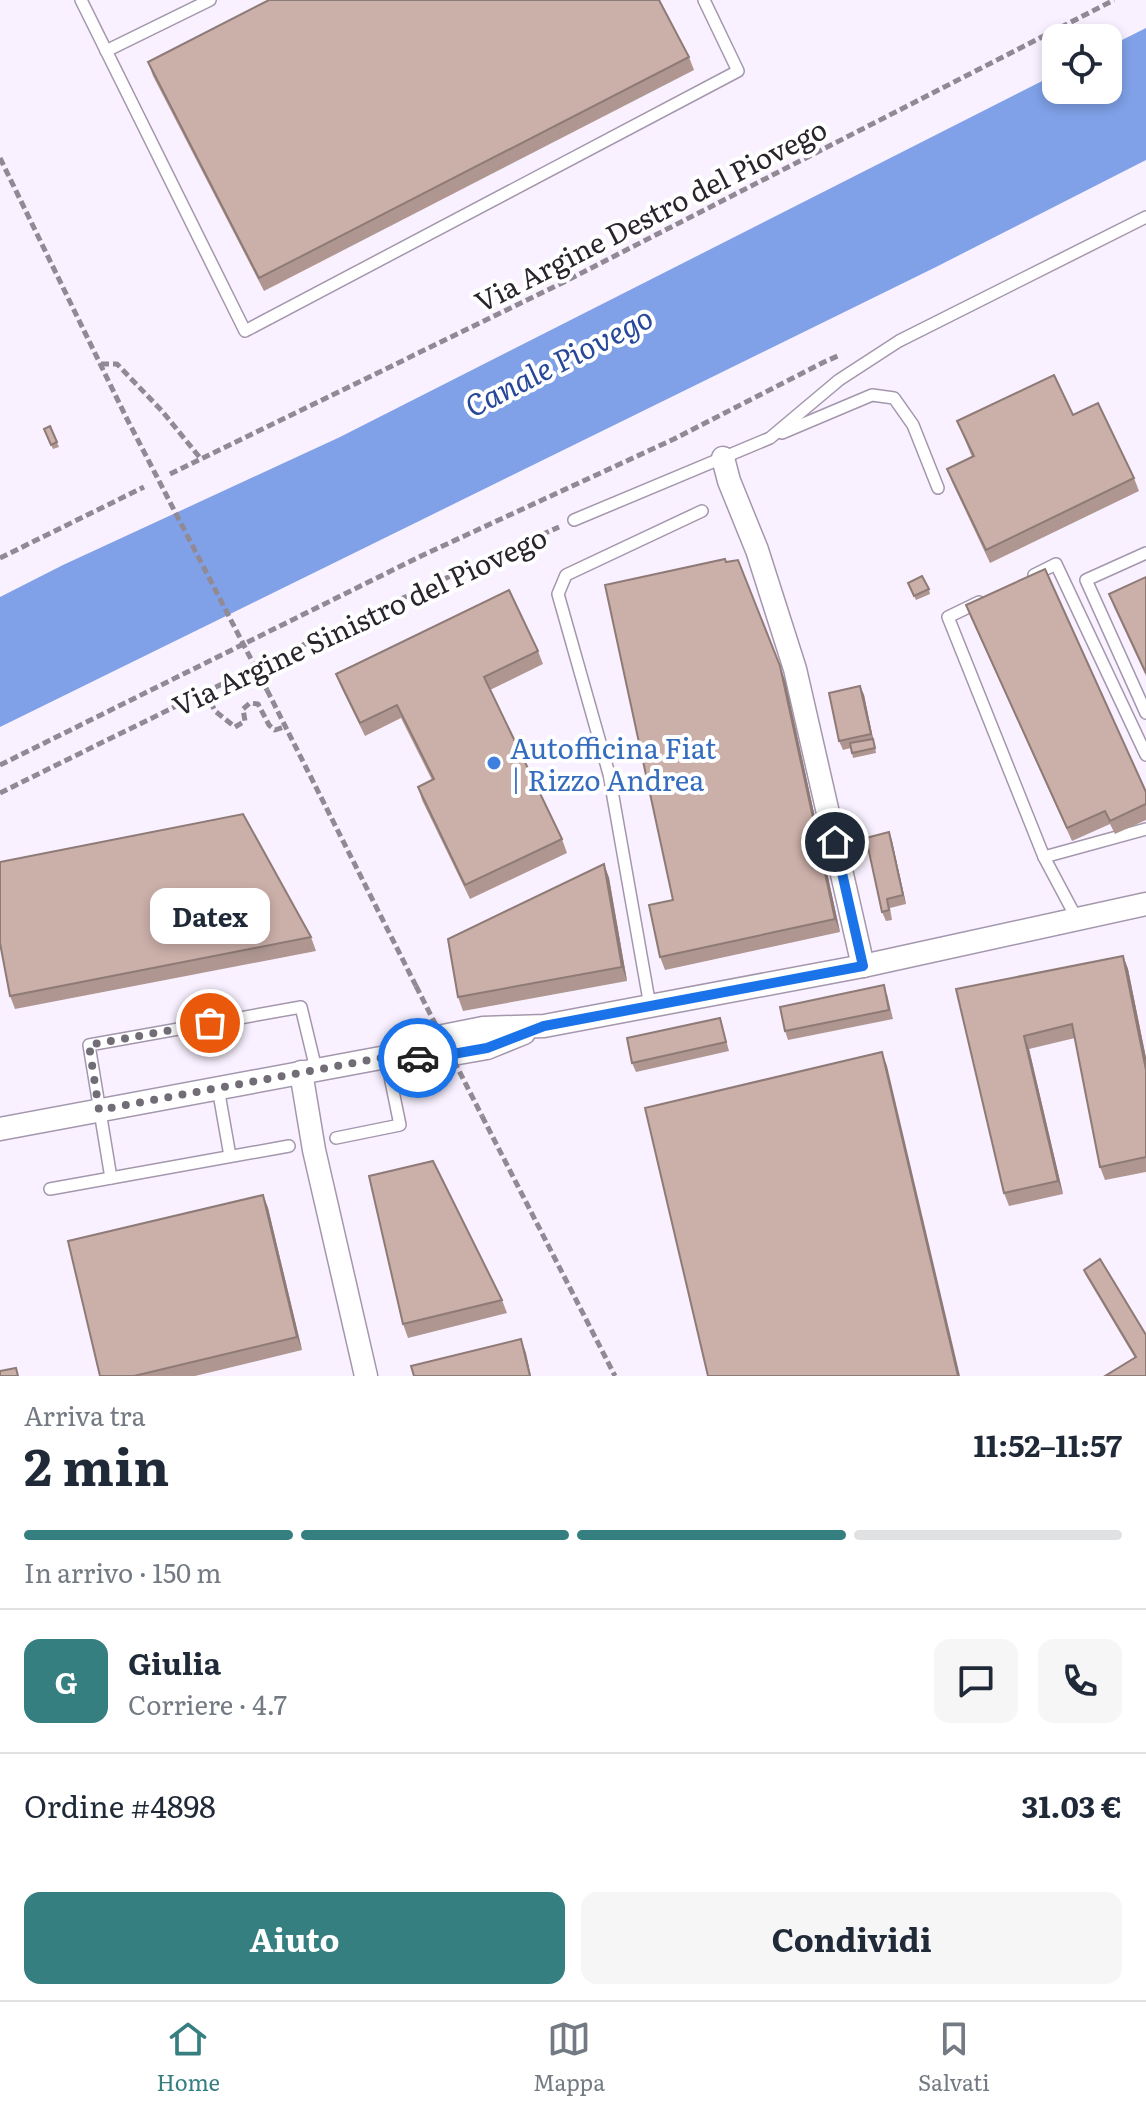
<!DOCTYPE html>
<html lang="it">
<meta charset="utf-8">
<style>
:root{--surface:#fff;--page:#f6f6f7;--text:#1f2937;--muted:#747a83;--line:#e0e1e3;--accent:#367f81}
body{margin:0;font-family:Literata,serif;background:var(--page);color:var(--text);height:100vh;display:flex;flex-direction:column;font-size:30px;white-space:nowrap}
*{box-sizing:border-box;margin:0}
p{font-size:26px;color:var(--muted)}
.icon{flex:none;width:44px;height:44px;fill:none;stroke:currentColor;stroke-width:2;stroke-linecap:round;stroke-linejoin:round}
.map{position:relative;height:1376px;overflow:hidden}
.details{display:flex;flex-direction:column;background:var(--surface);flex:1}
.details>*{flex:none}
.controls{position:absolute;left:1042px;top:24px;display:grid;gap:16px}
.controls a{display:grid;place-items:center;width:80px;height:80px;border-radius:16px;background:var(--surface);box-shadow:0 4px 12px #0003;font-size:40px}
.pin{position:absolute;display:grid;place-items:center;width:68px;height:68px;color:#fff;margin:-34px;border:4px solid #fff;border-radius:50%;box-shadow:0 2px 8px #0007}
.courier{position:absolute;display:grid;place-items:center;width:80px;height:80px;margin:-40px;border:6px solid #1a73e8;border-radius:50%;background:#fff;color:#222;box-shadow:0 2px 10px #0007}
.bubble{position:absolute;height:56px;border-radius:16px;background:var(--surface);box-shadow:0 4px 12px #0003;font-size:26px;font-weight:700;line-height:56px;text-align:center}
.head em{font-style:normal;font-weight:700}
.head div{display:flex;flex-direction:column-reverse}
.head{display:flex;align-items:center;justify-content:space-between;height:136px;padding:0 24px}
h1{font-size:52px;font-weight:700;line-height:60px}
.bar{display:grid;grid-template-columns:repeat(4,1fr);gap:12px 8px;align-content:center;height:96px;padding:0 24px}
.bar i{height:10px;border-radius:6px;background:var(--line)}
.bar .on{background:var(--accent)}
.bar p{grid-column:span 4}
.line{display:flex;align-items:center;gap:20px;padding:0 24px;border-top:2px solid var(--line)}
.line div{flex:1}
.round{display:grid;place-items:center;flex:none;width:84px;height:84px;border-radius:16px;background:var(--page)}
.primary-button{display:flex;gap:16px;margin-top:auto;padding:16px 24px}
.primary-button a{flex:1;height:92px;border-radius:16px;background:var(--accent);color:#fff;font-size:32px;font-weight:700;line-height:92px;text-align:center}
.primary-button a+a{background:var(--page);color:var(--text)}
.menu{display:flex;justify-content:space-around;align-items:center;height:112px;border-top:2px solid var(--line);background:var(--surface);font-size:22px;color:var(--muted)}
.menu a{display:grid;justify-items:center;gap:4px}
.menu .on{color:var(--accent)}
.map>svg:first-child{display:block}
.water{fill:#80a1e8}
.lines{fill:none;stroke-linecap:round;stroke-linejoin:round}
.service-casing{stroke:#a497ad;stroke-width:14}
.minor-casing{stroke:#a497ad;stroke-width:25}
.path{stroke:#918a95;stroke-width:5;stroke-dasharray:8 4;stroke-linecap:butt}
.service{stroke:#fff;stroke-width:11}
.minor{stroke:#fff;stroke-width:22}
.path-bridge{stroke:#918a95;stroke-width:5;stroke-dasharray:8 4;stroke-linecap:butt}
.wall{fill:#af9691}
.shaded-wall{fill:#8e7a76}
.building{fill:#cbafa9;stroke:#8e7a76;stroke-width:2}
.done{stroke:#726c76;stroke-width:8;stroke-dasharray:0 14.4}
.route{stroke:#1a73e8;stroke-width:10}
.shop-dot{fill:#3f7fe0;stroke:#fff;stroke-width:3}
.labels{text-anchor:middle;dominant-baseline:central;stroke-width:8;stroke-linejoin:round;paint-order:stroke}
.street-label{font-size:28px;fill:#2a252d;stroke:#fff}
.shop-label{font-size:28px;fill:#366cbe;stroke:#fff;text-anchor:start}
.water-label{font-size:30px;font-style:italic;fill:#27479b;stroke:#fff}
</style>
<div class="map">
<svg width="1146" height="1376" viewBox="0 0 1146 1376">
<rect width="100%" height="100%" fill="#f9f1ff"/>
<path class="water" d="M1146 28V160L936 267 0 727V597L63 565 340 437 1056 74V90H1108V47Z"/>
<g class="lines">
<defs>
<g id="service">
<path d="M81 0 245 331 738 71 704 0"/>
<path d="M106 51 210 0"/>
<path d="M782 433 872 395 894 398 913 425 938 488"/>
<path d="M574 520 770 438 839 380 899 341 1146 217"/>
<path d="M1146 553 1086 580 1146 713"/>
<path d="M1034 575 1056 564 1146 755"/>
<path d="M979 602 948 617 1044 857 1077 919"/>
<path d="M1044 857 1146 829"/>
<path d="M650 1006 609 774 558 594 566 575 702 511"/>
<path d="M218 1088 230 1156"/>
<path d="M336 1138 400 1125 386 1057"/>
<path d="M111 1178 89 1045 301 1007 316 1069"/>
<path d="M50 1189 289 1146"/>
</g>
<g id="minor">
<path d="M723 458 729 481 757 550 795 669 863 966"/>
<path d="M386 1057 423 1040 483 1028 544 1026 650 1006 863 966 1146 904"/>
<path d="M301 1072 314 1150 366 1376"/>
<path d="M0 1129 386 1057 430 1058 487 1048 524 1033"/>
</g>
</defs>
<use href="#service" class="service-casing"/>
<use href="#minor" class="minor-casing"/>
<g class="path">
<path d="M0 158 126 417"/>
<path d="M101 364H117L162 411 201 459"/>
<path d="M170 474 560 284 1114 0"/>
<path d="M0 558 144 487"/>
<path d="M267 690 416 986"/>
<path d="M205 691 215 711 235 727 245 721 243 709 250 703 258 704 269 725 275 730 284 727"/>
<path d="M0 765 421 556 674 439 824 362 840 355"/>
<path d="M0 793C185 701 370 611 559 527"/>
<path d="M482 1116 615 1376"/>
</g>
<use href="#service" class="service"/>
<use href="#minor" class="minor"/>
<g class="path-bridge">
<path d="M126 417 267 690"/>
<path d="M416 986 482 1116"/>
</g>
</g>
<g class="wall">
<path d="M689 57 694 70 264 291 153 76 148 62Z"/>
<path d="M1073 415 1134 478 1139 491 990 563 952 482 947 469 972 457 957 421Z"/>
<path d="M50 426 59 447 53 449 44 429Z"/>
<path d="M1146 577V676L1114 607 1109 594Z"/>
<path d="M908 583 929 589 930 594 916 600Z"/>
<path d="M966 605 1146 792V820L1115 834 1110 824 1072 841 971 618Z"/>
<path d="M538 651 543 664 490 690 562 839 567 853 470 899 422 800 418 787 432 780 401 718 365 736 341 687 336 674Z"/>
<path d="M785 680 840 932 665 970 660 957 673 900Z"/>
<path d="M860 686 864 695 876 753 853 758 851 748 843 750 839 741Z"/>
<path d="M889 832 892 841 906 904 890 908 892 920 886 921 882 912Z"/>
<path d="M604 864 609 878 627 981 463 1011 458 997Z"/>
<path d="M311 937 316 951 15 1009 10 996Z"/>
<path d="M1123 956 1128 969 1146 1058V1172L1105 1180 1100 1167 1075 1038 1029 1049 1063 1194 1009 1206 1004 1193 956 989Z"/>
<path d="M887 994 893 1019 788 1040 785 1031Z"/>
<path d="M720 1018 729 1051 636 1072 632 1063Z"/>
<path d="M263 1195 268 1208 302 1350 195 1376H100Z"/>
<path d="M1084 1270 1146 1335 1135 1358 1085 1274Z"/>
<path d="M502 1300 507 1313 408 1338 403 1324Z"/>
</g>
<g class="shaded-wall">
<path d="M780 666 785 680 840 932 835 919Z"/>
<path d="M860 686 864 695 876 753 871 734Z"/>
<path d="M889 832 892 841 906 904 903 895Z"/>
<path d="M604 864 609 878 627 981 622 967Z"/>
<path d="M1123 956 1128 969 1146 1058V1070Z"/>
<path d="M1024 1036 1029 1049 1063 1194 1058 1181Z"/>
<path d="M882 1052 887 1066 960 1376H958Z"/>
<path d="M263 1195 268 1208 302 1350 297 1337Z"/>
<path d="M521 1339 526 1353 531 1376H530Z"/>
</g>
<g class="building">
<path d="M269 0H659L689 57 259 278 148 62Z"/>
<path d="M1054 375 1073 415 1098 403 1134 478 986 550 947 469 974 456 957 421Z"/>
<path d="M50 426 57 442 51 445 44 429Z"/>
<path d="M725 559 726 562 738 560 780 666 835 919 660 957 649 905 673 900 605 585Z"/>
<path d="M1045 569 1146 792V804L1110 821 1105 811 1067 828 966 605Z"/>
<path d="M922 576 929 589 914 596 908 583Z"/>
<path d="M1146 577V673L1109 594Z"/>
<path d="M509 590 538 651 484 677 562 839 465 885 418 787 434 779 397 705 360 723 336 674Z"/>
<path d="M860 686 871 734 839 741 829 693Z"/>
<path d="M873 739 875 748 852 753 850 743Z"/>
<path d="M243 814 311 937 10 996 0 943V862Z"/>
<path d="M889 832 903 895 887 899 889 910 882 912 866 838Z"/>
<path d="M604 864 622 967 458 997 448 939Z"/>
<path d="M1123 956 1146 1070V1157L1100 1167 1072 1024 1024 1036 1058 1181 1004 1193 956 989Z"/>
<path d="M884 985 889 1010 785 1031 780 1007Z"/>
<path d="M720 1018 726 1042 632 1063 627 1038Z"/>
<path d="M882 1052 958 1376H708L645 1108Z"/>
<path d="M433 1161 502 1300 403 1324 369 1176Z"/>
<path d="M263 1195 297 1337 134 1376H100L68 1241Z"/>
<path d="M1100 1259 1146 1335V1376H1105L1136 1357 1084 1270Z"/>
<path d="M521 1339 530 1376H414L411 1366Z"/>
<path d="M16 1368 18 1376H0V1371Z"/>
</g>
<g class="lines">
<path class="done" d="M210 1023 89 1045 99 1110 386 1057 418 1058"/>
<path class="route" d="M418 1058H430L487 1048 544 1026 863 966 835 842"/>
</g>
<circle class="shop-dot" cx="494" cy="763" r="8"/>
<g class="labels">
<g class="street-label">
<text transform="translate(650 214) rotate(-27)">Via Argine Destro del Piovego</text>
<text transform="translate(359 620) rotate(-25)">Via Argine Sinistro del Piovego</text>
</g>
<g class="shop-label">
<text x="510" y="747">Autofficina Fiat<tspan x="510" dy="32">| Rizzo Andrea</tspan></text>
</g>
<g class="water-label">
<text transform="translate(558 360) rotate(-27)">Canale Piovego</text>
</g>
</g>
</svg>
<div class="controls">
<a><svg class="icon" aria-label="locate" viewBox="0 0 24 24"><circle cx="12" cy="12" r="6"/><path d="M12 2v4M12 18v4M2 12h4M18 12h4"/></svg></a>
</div>
<div class="pin" style="left:210px;top:1023px;background:#ea580c"><svg class="icon" aria-label="bag" viewBox="0 0 24 24"><path d="M5 8h14l-1 12H6zM9 8a3 3 0 0 1 6 0"/></svg></div>
<div class="pin" style="left:835px;top:842px;background:#1f2937"><svg class="icon" aria-label="home" viewBox="0 0 24 24"><path d="M3 11l9-7 9 7M6 9v11h12V9"/></svg></div>
<div class="courier" style="left:418px;top:1058px"><svg class="icon" aria-label="car" viewBox="0 0 24 24"><path d="M5 17H2v-5l4-1 3-4h7l3 4 3 1v5h-3M9 17h6M6 11h13"/><circle cx="7" cy="17" r="2"/><circle cx="17" cy="17" r="2"/></svg></div>
<div class="bubble" style="left:150px;top:888px;width:120px">Datex</div>
</div>
<section class="details">
<div class="head"><div><h1>2 min</h1><p>Arriva tra</p></div><em>11:52–11:57</em></div>
<div class="bar"><i class="on"></i><i class="on"></i><i class="on"></i><i></i><p>In arrivo · 150 m</p></div>
<div class="line" style="height:144px"><b class="round" style="background:var(--accent);color:#fff">G</b><div><b>Giulia</b><p>Corriere · 4.7</p></div><a class="round"><svg class="icon" aria-label="chat" viewBox="0 0 24 24"><path d="M4 5h16v11H9l-5 4z"/></svg></a><a class="round"><svg class="icon" aria-label="phone" viewBox="0 0 24 24"><path d="M5 4h4l2 5-3 2q2 4 5 5l2-3 5 2v4C11 20 4 13 5 4z"/></svg></a></div>
<div class="line" style="height:104px"><div>Ordine #4898</div><b>31.03 €</b></div>
<div class="primary-button"><a>Aiuto</a><a>Condividi</a></div>
</section>
<nav class="menu">
<a class="on"><svg class="icon" aria-label="home" viewBox="0 0 24 24"><path d="M3 11l9-7 9 7M6 9v11h12V9"/></svg>Home</a>
<a><svg class="icon" aria-label="map" viewBox="0 0 24 24"><path d="M3 6l6-2 6 2 6-2v14l-6 2-6-2-6 2zM9 4v14M15 6v14"/></svg>Mappa</a>
<a><svg class="icon" aria-label="saved" viewBox="0 0 24 24"><path d="M7 4h10v16l-5-4-5 4z"/></svg>Salvati</a>
</nav>
